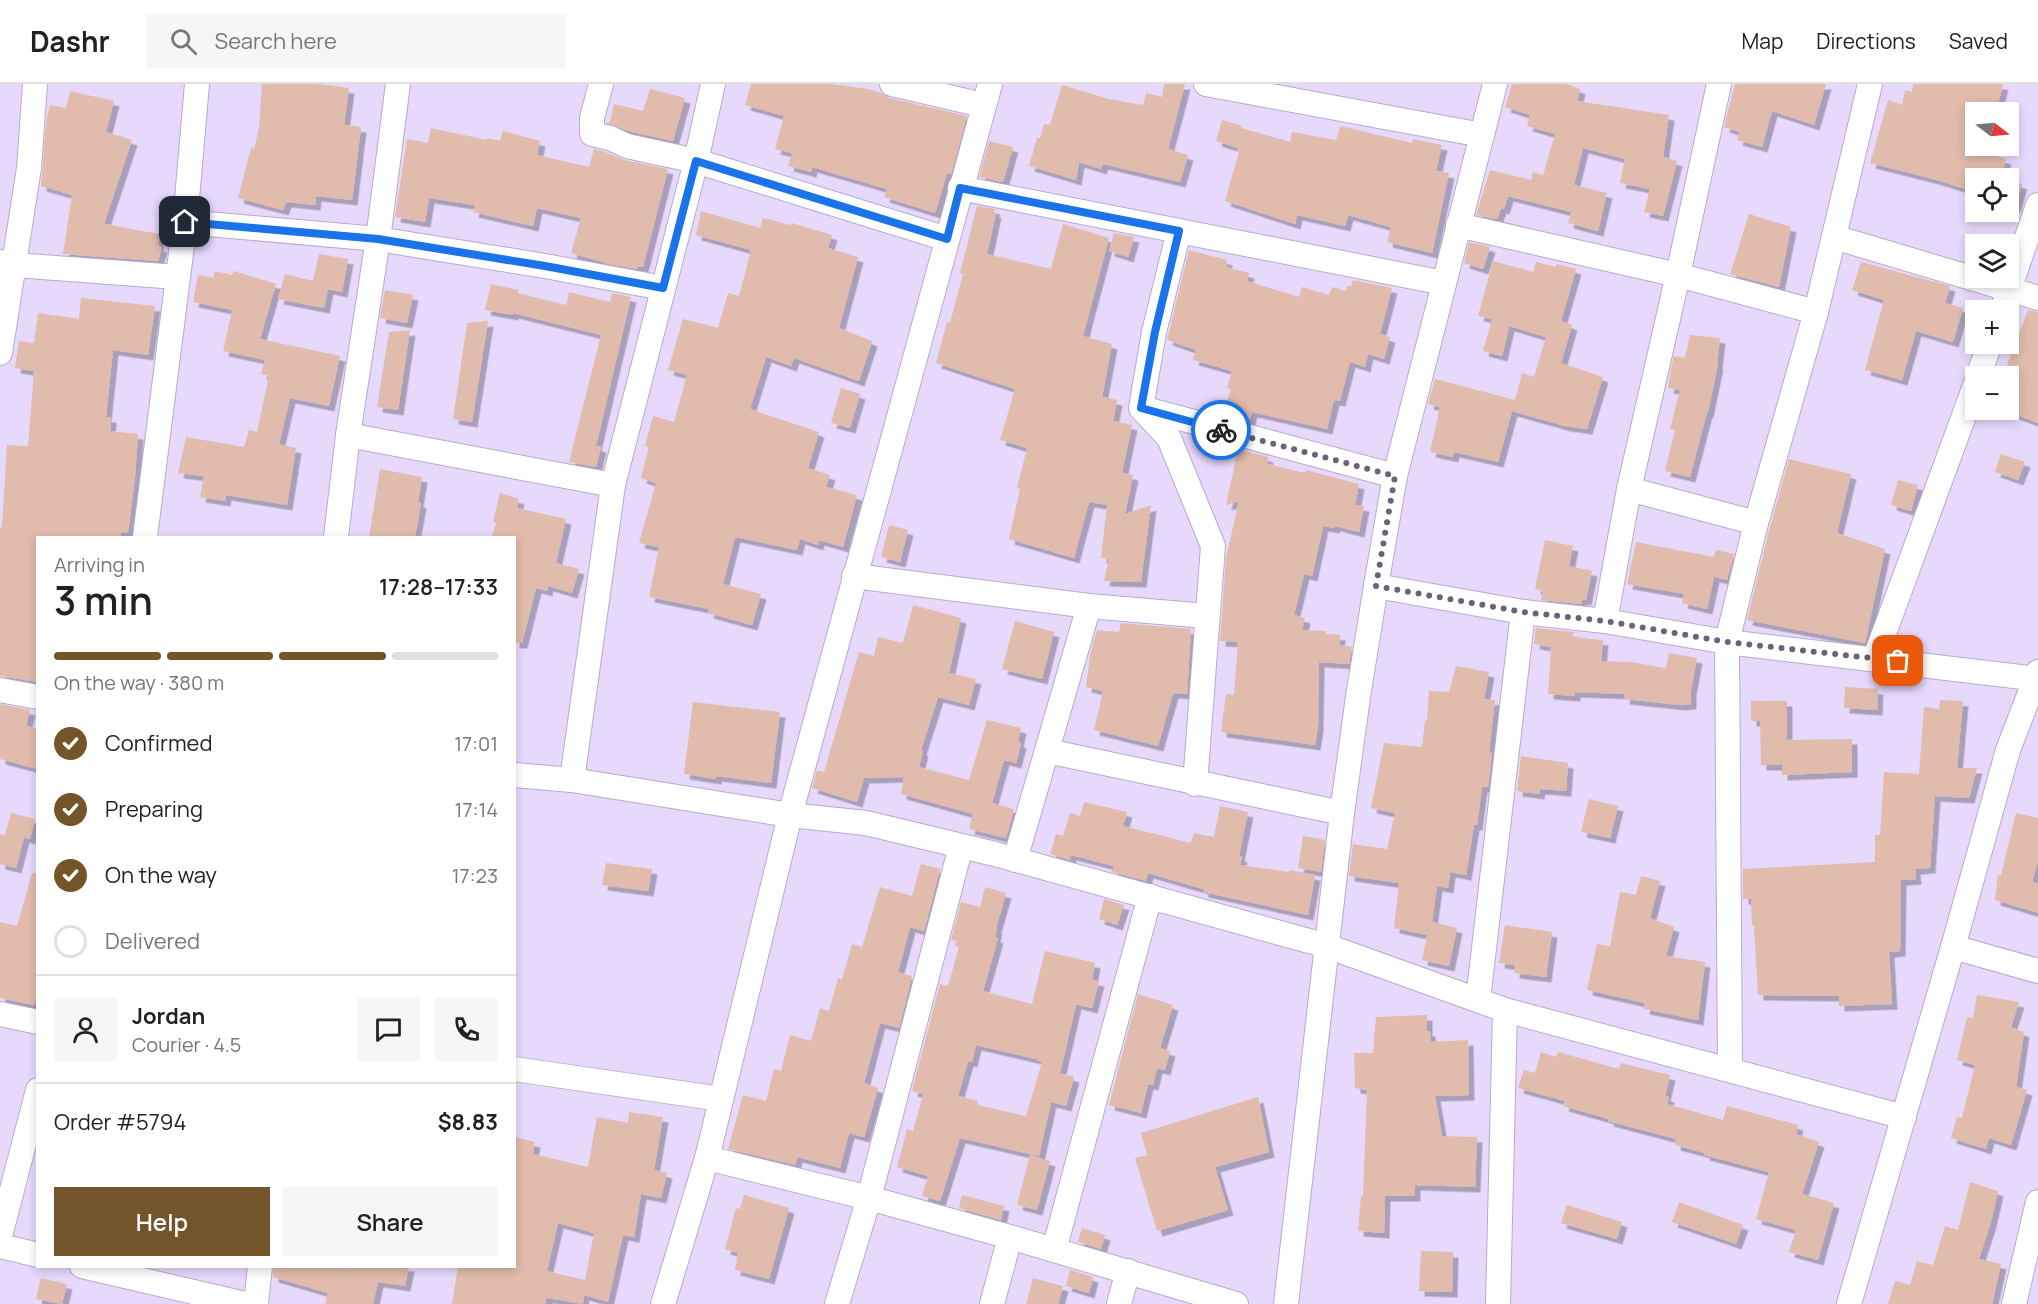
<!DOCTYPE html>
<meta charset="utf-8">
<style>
:root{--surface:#fff;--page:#f6f6f6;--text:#222;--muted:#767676;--line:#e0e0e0;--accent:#735529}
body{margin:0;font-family:Manrope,sans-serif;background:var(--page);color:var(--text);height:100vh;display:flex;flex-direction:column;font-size:22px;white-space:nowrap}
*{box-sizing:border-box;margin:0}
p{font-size:20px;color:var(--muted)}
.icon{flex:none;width:33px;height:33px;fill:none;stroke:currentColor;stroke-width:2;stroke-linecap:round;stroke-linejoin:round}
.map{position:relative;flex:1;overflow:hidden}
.drawer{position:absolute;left:36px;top:452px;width:480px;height:732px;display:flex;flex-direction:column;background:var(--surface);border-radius:0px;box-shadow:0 3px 9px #0003}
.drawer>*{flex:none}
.needle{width:39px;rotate:106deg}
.controls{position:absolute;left:1965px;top:18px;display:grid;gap:12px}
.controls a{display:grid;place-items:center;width:54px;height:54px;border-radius:0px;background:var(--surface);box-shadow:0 3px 9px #0003;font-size:30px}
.pin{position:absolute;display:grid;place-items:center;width:51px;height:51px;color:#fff;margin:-26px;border-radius:12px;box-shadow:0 3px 9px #0006}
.courier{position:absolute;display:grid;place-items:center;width:60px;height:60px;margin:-30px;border:4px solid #1a73e8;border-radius:50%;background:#fff;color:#222;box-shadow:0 2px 8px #0007}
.head em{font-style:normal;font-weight:600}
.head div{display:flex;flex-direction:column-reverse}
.head{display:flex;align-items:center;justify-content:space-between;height:102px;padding:0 18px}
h1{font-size:39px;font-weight:600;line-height:45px}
.bar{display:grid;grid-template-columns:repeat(4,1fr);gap:9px 6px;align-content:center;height:72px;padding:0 18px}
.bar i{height:8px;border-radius:4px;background:var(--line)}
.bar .current{background:var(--accent)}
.bar p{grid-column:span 4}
.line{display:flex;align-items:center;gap:15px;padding:0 18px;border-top:2px solid var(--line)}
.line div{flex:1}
.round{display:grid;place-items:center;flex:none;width:63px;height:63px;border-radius:0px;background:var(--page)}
ol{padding:0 18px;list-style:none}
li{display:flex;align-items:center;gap:18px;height:66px}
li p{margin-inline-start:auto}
li .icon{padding:6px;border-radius:50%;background:var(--accent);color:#fff;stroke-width:4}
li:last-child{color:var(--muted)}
li i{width:33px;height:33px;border:3px solid var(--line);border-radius:50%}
.action{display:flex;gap:12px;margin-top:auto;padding:12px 18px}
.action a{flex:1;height:69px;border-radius:0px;background:var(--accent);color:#fff;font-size:24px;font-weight:600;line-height:69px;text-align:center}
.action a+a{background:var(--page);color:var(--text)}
header{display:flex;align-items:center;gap:36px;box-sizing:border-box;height:84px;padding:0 30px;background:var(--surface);border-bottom:2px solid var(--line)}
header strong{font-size:28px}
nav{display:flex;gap:33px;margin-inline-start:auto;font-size:21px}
.search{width:420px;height:54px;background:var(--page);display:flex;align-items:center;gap:15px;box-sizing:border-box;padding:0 21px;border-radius:0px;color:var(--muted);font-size:22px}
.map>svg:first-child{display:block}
.building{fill:#e1bbab;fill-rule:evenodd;filter:url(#shadow)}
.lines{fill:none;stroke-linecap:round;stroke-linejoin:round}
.street-casing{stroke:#b8aacc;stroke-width:26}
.street{stroke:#fff;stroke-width:24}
.done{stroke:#6c6378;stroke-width:6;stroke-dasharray:0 10.8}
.route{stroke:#1a73e8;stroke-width:8}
</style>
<header>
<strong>Dashr</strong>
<div class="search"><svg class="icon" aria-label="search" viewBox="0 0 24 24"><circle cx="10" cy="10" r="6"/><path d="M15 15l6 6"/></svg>Search here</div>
<nav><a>Map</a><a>Directions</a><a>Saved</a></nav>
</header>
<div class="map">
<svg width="2038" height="1220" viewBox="0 0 2038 1220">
<defs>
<filter id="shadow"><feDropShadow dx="5.5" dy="5.5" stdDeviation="0" flood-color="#0004"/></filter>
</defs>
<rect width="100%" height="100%" fill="#e7d9fc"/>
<g class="building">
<path d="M262 0H318L349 4 344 41 361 43 352 116 316 112 315 121 286 118 283 126 238 114 251 64 254 65 259 44Z"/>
<path d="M751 0H831L868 5 881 9 889 14 967 32 951 90 947 89 935 129 884 113 887 105 812 83 811 88 788 82 792 69 775 65 784 32 745 21Z"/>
<path d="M1164 0H1185L1168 65 1188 71 1180 98 1103 80 1101 85 1079 78 1076 96 1029 82 1037 54H1040L1044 40 1050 41 1062 1 1109 15 1143 21 1146 9 1162 13Z"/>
<path d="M1512 0H1567L1580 5 1577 17 1669 31 1663 73 1677 77 1663 132 1644 128 1650 105 1620 99 1625 75 1583 64 1574 101 1607 109 1598 147 1568 139 1571 128 1508 112 1504 125 1501 124 1497 135 1476 131 1490 86 1531 96 1533 88 1543 91 1555 50 1527 42 1530 31 1505 23Z"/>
<path d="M1735 0H1826L1814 41 1772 27 1762 63 1737 56 1740 48 1724 43Z"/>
<path d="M1913 0H2003L1996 28H1976V66L2006 75 2001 94H2003H1976V111L1965 108 1966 105 1933 95 1870 79 1888 16 1902 21 1905 6 1912 8Z"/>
<path d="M650 5 685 14 673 57 632 48 606 39 610 38 614 20 643 27Z"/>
<path d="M70 7 114 17 106 48 132 56 104 140 159 150 158 162 162 163 158 177 63 170 72 111 41 102 46 39 50 21 66 24Z"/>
<path d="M1222 36 1242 42 1241 44 1290 58 1292 48 1336 56 1340 42 1412 59 1413 55 1442 61 1436 87 1449 89 1432 169 1387 158 1391 143 1348 131 1345 142 1297 131 1295 140 1225 117 1239 68 1237 67 1238 64 1216 57Z"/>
<path d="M431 44 487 56V54L500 57 503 47 540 57 537 71 589 83 594 65 605 68 624 76 668 85 643 183 638 182 637 185 610 180 571 169 581 134 537 124 533 142 473 128 475 121 429 114 425 138 395 133 407 55 428 59Z"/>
<path d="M989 57 1013 63 1003 98 979 93Z"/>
<path d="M2008 96 2022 100 2015 123 2008 121Z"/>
<path d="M977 122 995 125 994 128 996 129 987 170 1051 185 1063 140 1109 154 1083 252 1112 260 1102 313 1117 316 1113 337 1132 341 1122 389 1133 391 1125 430 1151 421 1141 498 1104 497 1109 475 1101 474 1107 421 1089 418 1074 474 1009 455 1020 405 1017 404 1027 364 1000 356 1015 305 936 279 947 238 950 239 963 190 960 189Z"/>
<path d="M701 127 760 144 763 134 791 141 792 139 832 151 828 164 858 173 839 244 872 257 859 297 794 274 791 282 766 273 750 325 819 348 808 384 830 391 826 403 857 411 843 463 819 456 818 461 800 455 797 466 735 453 723 500 761 510 752 541 708 529 709 525 649 513 659 463 639 459 656 399 641 394 649 363 645 362 653 332 674 338 687 291 668 286 683 235 718 244 728 209 739 212 751 166 696 151Z"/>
<path d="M1749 130 1791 143 1779 203 1730 190Z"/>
<path d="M1114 149 1134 153 1128 173 1109 167Z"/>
<path d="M1469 158 1490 163 1483 185 1464 179Z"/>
<path d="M1189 166 1227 176 1226 183 1249 189 1247 197 1299 213 1302 203 1329 211 1332 203 1346 207 1347 202 1351 203 1353 196 1392 204 1380 250 1390 253 1384 275 1368 270 1365 283 1350 278 1340 317 1334 316 1327 345 1252 328 1249 338 1223 331 1231 305 1227 304 1232 287 1193 276 1196 266 1167 256Z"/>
<path d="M319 170 348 175 342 208 328 205 324 224 278 215 285 190 313 197Z"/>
<path d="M1493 177 1533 188 1536 178 1556 183 1557 180 1576 185 1561 237 1572 241 1561 279 1603 293 1587 345 1565 342 1512 327 1498 378 1454 368 1453 373 1430 368 1440 323 1428 320 1435 295 1515 316 1522 289 1534 293 1546 253 1509 242 1502 272 1483 267 1492 235 1478 232Z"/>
<path d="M1861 178 1950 202 1945 219 1963 224 1953 258 1916 247 1902 296 1865 286 1884 216 1852 206Z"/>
<path d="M215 187 232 191 234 187 276 200 260 255 340 272 329 322 290 314 279 360 296 364 287 421 226 411 225 417 200 413 204 392 178 389 186 353 244 363 249 346 257 348 269 292 261 290 265 276 223 267 232 226 193 218 198 191 213 194Z"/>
<path d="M491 200 518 206V209L566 221 569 208 610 218 612 209 631 213 596 362 601 363 596 383 569 378 601 251 513 229V231L485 226Z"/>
<path d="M385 206 413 211 407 239 380 234Z"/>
<path d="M81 214 155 222 148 271 113 266 106 333H111L110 347 138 350 135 393 128 449H121V453H38V598L0 592V443L2 444 7 361 28 362 34 287 15 284 19 257 34 259 38 229 79 235Z"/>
<path d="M2028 226 2038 228V339L2008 328V292H2003Z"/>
<path d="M488 237 472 338 453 335 467 239Z"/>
<path d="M410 246 398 326 377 323 389 248Z"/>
<path d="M1690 251 1720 254 1717 280H1718L1708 328H1707L1690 393 1665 387 1675 346 1670 345 1680 306 1668 304 1671 284 1674 272 1685 274Z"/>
<path d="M841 304 860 310 850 344 831 339Z"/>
<path d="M1238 365 1268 373 1267 380 1305 389 1306 386 1359 400 1355 421 1364 422 1359 448 1335 442 1334 444 1323 442 1312 492 1304 490 1294 531 1305 534 1302 546 1326 547V550L1340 551 1339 561 1352 563 1349 580 1319 578 1318 642 1315 661 1221 648 1226 610 1234 611 1238 558 1220 557 1226 474 1239 417 1226 421Z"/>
<path d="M2001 370 2025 378 2018 396 1995 388Z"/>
<path d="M1789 375 1851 390 1837 449 1885 465 1865 559 1747 536 1770 443Z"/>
<path d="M380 385 422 393 418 418 421 419 415 453H369Z"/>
<path d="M1898 396 1918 401 1911 427 1891 421Z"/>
<path d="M500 409 519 415 517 424 566 435 556 479 579 485 572 509 548 502 547 507 536 504 522 559H514V453H492L496 439 493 438Z"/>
<path d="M889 441 908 446 900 478 881 473Z"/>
<path d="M1545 456 1573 462 1569 482 1592 487 1586 516 1582 515 1581 520 1541 516 1543 507 1535 505Z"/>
<path d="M1636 458 1714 473 1716 466 1734 470 1727 496 1714 493 1707 525 1682 519 1684 510 1627 500Z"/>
<path d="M913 521 961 534 949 589 976 595 969 621 938 613 921 666 923 667 919 683 969 696 987 636 1021 644 1018 658 1021 659 1016 679 1004 676 992 719 1014 725 1006 754 969 745 973 730 901 710 904 693 864 694 857 718 812 704 817 686 824 688 859 568 874 572 878 553 903 559Z"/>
<path d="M1015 537 1054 548 1042 595 1002 585Z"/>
<path d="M1121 539 1191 545 1187 610 1173 609 1158 662 1094 646 1103 607 1086 603 1090 571 1097 546 1119 548Z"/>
<path d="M1536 544 1574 548 1572 553 1603 556 1601 577 1631 578 1666 584 1669 569 1697 574 1691 606V620L1680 621 1624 615 1625 610 1575 608V612L1548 610 1551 563 1534 560Z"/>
<path d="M1456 582 1489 588 1484 615 1495 616 1489 668 1492 669 1488 703H1482L1477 741H1474L1466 791 1450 788 1448 804 1437 802 1432 838 1457 844 1449 882 1422 876 1427 851 1394 844 1399 799 1349 792 1353 760 1387 765 1395 729 1371 724 1384 659 1422 663 1425 637H1427L1429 607 1449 608Z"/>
<path d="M1845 603 1878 605 1877 626 1844 624Z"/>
<path d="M1940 616 1963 617 1957 684H1977L1969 714 1935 712 1930 784 1915 785 1916 795 1901 796 1900 867 1889 868 1892 920 1839 922V912L1758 911 1754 841H1752L1751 815H1743V785L1875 778V751H1880L1884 688 1919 690 1924 623 1939 625Z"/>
<path d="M1751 617H1787V656L1852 655V688L1782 691V681H1761L1760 637H1751Z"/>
<path d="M693 618 780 628 771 699 716 692V695L684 690Z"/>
<path d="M0 620 30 626 26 642 38 645V685L0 675Z"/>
<path d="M1521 672 1568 679 1566 707 1540 705 1539 710 1517 707Z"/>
<path d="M1589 715 1618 722 1610 754 1581 748Z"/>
<path d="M1084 718 1127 728 1123 742 1191 759 1194 749 1214 753 1220 722 1248 728 1239 772 1242 773 1240 781 1289 788V786L1315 791 1308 831 1203 808V805L1148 789 1146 797 1112 788 1114 782 1071 771 1070 776 1050 770 1056 750 1063 752 1070 729 1080 732Z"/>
<path d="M11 729 35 735 30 755 24 753 16 784 0 780V750L5 751Z"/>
<path d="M2016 729 2038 734V777L2032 798 2038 800V829L1995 816 1998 791H2001Z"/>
<path d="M1303 752 1325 756 1321 788 1298 784Z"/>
<path d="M606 779 652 785 648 807 602 801Z"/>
<path d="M921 780 940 785 924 847 910 843 898 888 912 892 899 944 880 939 864 999 878 1004 864 1053 849 1049 840 1084 797 1073 795 1081 728 1065 743 1011 766 1017 774 985 781 987 790 951 811 957 820 924 829 927 838 894 842 896 852 860 862 863 880 803 912 812Z"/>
<path d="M32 789 38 790V909L34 921 0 914V838L17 842Z"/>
<path d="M1641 792 1660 797 1650 834 1674 843 1666 872 1705 878 1698 936 1644 925 1645 919 1587 906 1597 860 1610 862 1620 808 1636 811Z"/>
<path d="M985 803 1006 809 996 844H997L995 853 998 854 983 907 1032 920 1045 867 1095 879 1092 896 1099 897 1092 924 1076 920 1060 989 1074 993 1066 1022 1051 1018 1039 1072 960 1054 940 1117 922 1112 928 1092 897 1083 907 1045 913 1047 923 1010 912 1007 940 900 948 902 959 863 955 862 956 857 951 856 961 818 980 823ZM976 961 1036 975V976L1042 978 1026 1032 977 1021 978 1017 958 1012 968 977 972 978Z"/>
<path d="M1104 815 1124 821 1117 841 1099 835Z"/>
<path d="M1505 841 1552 848 1546 893 1514 889 1515 881 1499 879Z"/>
<path d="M1138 910 1173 921 1160 964 1170 967 1165 986 1157 984 1153 1001 1148 1000 1141 1029 1109 1021Z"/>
<path d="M1977 911 2019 918 2011 943 2024 948 2016 1003 2027 1006 2011 1061 1989 1054 1986 1065 1951 1054 1957 1033 1962 1034 1975 981 1957 976 1967 933 1973 934Z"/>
<path d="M1427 931V947H1430L1431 958 1468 956 1469 1011 1435 1012 1442 1052 1477 1053 1475 1103 1415 1101V1112H1385L1384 1149 1358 1147 1361 1112H1363L1367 1006 1355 1004 1354 969H1373L1376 933Z"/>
<path d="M1541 968 1556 973 1558 968 1619 985 1621 979 1670 991 1665 1012 1669 1013 1667 1020 1723 1036 1727 1022 1798 1041 1796 1050 1819 1058 1802 1110 1834 1119 1818 1176 1789 1168 1796 1146 1756 1135 1769 1088 1704 1071 1705 1069 1675 1061 1676 1055 1608 1037 1609 1035 1563 1022 1565 1017 1518 1004 1524 986 1535 989Z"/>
<path d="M1258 1013 1269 1068 1215 1083 1228 1126 1157 1147 1135 1074 1147 1071 1141 1049Z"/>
<path d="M629 1028 663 1033 654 1086 667 1089 661 1114 641 1110 634 1153 623 1151 608 1218 584 1211 583 1220 548 1214 546 1215 545 1220H452L458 1182H514V1053L535 1058 533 1070 588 1083 597 1033 628 1039ZM558 1139 594 1149 585 1196 547 1187Z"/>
<path d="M1030 1071 1050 1077 1037 1126 1017 1121Z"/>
<path d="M1970 1098 1998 1107 1991 1138 1979 1175 2001 1180 1992 1220H1888L1895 1197 1910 1201 1917 1177 1933 1181 1945 1142 1958 1146Z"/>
<path d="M744 1111 789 1124 769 1195 735 1186 738 1169 725 1165 736 1124 740 1125Z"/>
<path d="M962 1111 1004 1122 1001 1136 959 1124Z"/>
<path d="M1679 1118 1743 1141 1736 1160 1672 1138Z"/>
<path d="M1567 1121 1622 1138 1617 1155 1561 1139Z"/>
<path d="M1082 1144 1105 1151 1101 1165 1078 1158Z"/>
<path d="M1421 1167 1453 1168 1452 1208 1419 1207Z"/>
<path d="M274 1182H338L351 1185 352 1182H409L405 1202 378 1198 373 1220H325L328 1209 273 1193Z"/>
<path d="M1070 1186 1093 1193 1089 1209 1066 1202Z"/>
<path d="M41 1194 67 1200 62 1220 36 1215Z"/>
<path d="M1033 1194 1063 1202 1058 1220H1026Z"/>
</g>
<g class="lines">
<defs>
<g id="street">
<path d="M601 0 592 34V50L610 54 627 62 696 77 947 155"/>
<path d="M892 0 983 21"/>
<path d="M1206 0 1482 51"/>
<path d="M960 104 1444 199"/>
<path d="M185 138 378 155 545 182 663 204"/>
<path d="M1458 141 1678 191 1816 228"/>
<path d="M1179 147 1154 248 1141 324 1169 354 1213 462 1195 700"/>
<path d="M1834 153 2038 214"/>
<path d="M1 178 15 181 177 193"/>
<path d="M2002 226 2038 121"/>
<path d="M0 269 29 84 35 0"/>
<path d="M1978 292 1990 260"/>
<path d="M1142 324 1395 392"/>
<path d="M348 351 613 401"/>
<path d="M1629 405 1756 439"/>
<path d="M145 453 185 138 197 0"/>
<path d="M336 453 348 351 378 155 398 0"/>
<path d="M854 492 1089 522 1207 532"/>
<path d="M1376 502 1523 528 1605 537 1727 558 2038 595"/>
<path d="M1605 537 1629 405 1678 191 1719 0"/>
<path d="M1875 574 1976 299"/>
<path d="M0 606 38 613"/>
<path d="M1047 667 1342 729"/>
<path d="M514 691 572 696 790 731 866 739 995 770 1327 862 1505 926 1904 1033"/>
<path d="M572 696 613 401 696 77 713 0"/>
<path d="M1015 776 1089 522"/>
<path d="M1953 863 2038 887"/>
<path d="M1478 916 1523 528"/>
<path d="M0 930 38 938"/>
<path d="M514 985 721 1015"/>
<path d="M1730 986 1727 558 1756 439 1816 228 1870 0"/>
<path d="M707 1074 869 1114 1010 1153 1236 1220"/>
<path d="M0 1152 38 1006"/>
<path d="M0 1162 38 1171"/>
<path d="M1054 1166 1150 812"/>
<path d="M82 1182 245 1220"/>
<path d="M256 1220 260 1182"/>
<path d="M663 1220 707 1074 790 731 990 0"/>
<path d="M837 1220 869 1114 961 762"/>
<path d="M992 1220 1010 1153"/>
<path d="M1119 1220 1128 1187"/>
<path d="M1286 1220 1342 729 1358 613 1376 502 1395 392 1495 0"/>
<path d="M1498 1220 1505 926"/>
<path d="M1849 1220 1953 863 2008 666 2038 588"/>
<path d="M2014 1220 2038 1118"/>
</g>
</defs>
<use href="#street" class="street-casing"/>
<use href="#street" class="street"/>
</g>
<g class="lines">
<path class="done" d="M1221 346 1395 392 1376 502 1523 528 1605 537 1727 558 1898 577"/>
<path class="route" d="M185 138 378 155 545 182 663 204 696 77 947 155 960 104 1179 147 1155 248 1141 324 1221 346"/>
</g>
</svg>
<div class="controls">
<a><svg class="needle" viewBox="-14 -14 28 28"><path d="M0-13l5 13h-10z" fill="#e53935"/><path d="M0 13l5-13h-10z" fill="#767676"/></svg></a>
<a><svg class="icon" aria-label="locate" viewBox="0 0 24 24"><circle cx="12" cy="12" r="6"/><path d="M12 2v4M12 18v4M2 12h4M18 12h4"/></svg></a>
<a><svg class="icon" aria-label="layers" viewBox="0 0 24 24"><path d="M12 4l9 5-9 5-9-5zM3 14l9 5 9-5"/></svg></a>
<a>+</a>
<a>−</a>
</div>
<div class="pin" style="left:1898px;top:577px;background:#ea580c"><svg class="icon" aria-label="bag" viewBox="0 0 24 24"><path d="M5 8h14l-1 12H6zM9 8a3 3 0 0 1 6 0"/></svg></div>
<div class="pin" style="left:185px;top:138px;background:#1f2937"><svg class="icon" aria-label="home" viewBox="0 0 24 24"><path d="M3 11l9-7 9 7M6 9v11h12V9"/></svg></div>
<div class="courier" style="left:1221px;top:346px"><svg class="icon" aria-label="bike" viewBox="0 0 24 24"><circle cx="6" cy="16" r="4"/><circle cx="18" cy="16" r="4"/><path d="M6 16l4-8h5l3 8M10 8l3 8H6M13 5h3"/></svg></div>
<section class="drawer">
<div class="head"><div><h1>3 min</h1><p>Arriving in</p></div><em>17:28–17:33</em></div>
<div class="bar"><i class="current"></i><i class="current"></i><i class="current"></i><i></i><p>On the way · 380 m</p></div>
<ol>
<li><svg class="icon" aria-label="check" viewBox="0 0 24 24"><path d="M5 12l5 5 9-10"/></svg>Confirmed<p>17:01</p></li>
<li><svg class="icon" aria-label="check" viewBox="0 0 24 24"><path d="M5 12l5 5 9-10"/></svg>Preparing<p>17:14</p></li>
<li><svg class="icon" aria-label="check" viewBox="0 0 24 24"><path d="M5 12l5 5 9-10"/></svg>On the way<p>17:23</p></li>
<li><i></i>Delivered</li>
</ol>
<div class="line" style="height:108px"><a class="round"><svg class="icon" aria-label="person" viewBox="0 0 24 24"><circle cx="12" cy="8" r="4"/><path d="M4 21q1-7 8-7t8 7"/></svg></a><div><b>Jordan</b><p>Courier · 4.5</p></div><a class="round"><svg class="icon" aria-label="chat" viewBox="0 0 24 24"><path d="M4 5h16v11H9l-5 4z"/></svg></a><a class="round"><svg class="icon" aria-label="phone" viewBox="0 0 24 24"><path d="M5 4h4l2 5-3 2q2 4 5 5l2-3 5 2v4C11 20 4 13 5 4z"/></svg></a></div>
<div class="line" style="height:78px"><div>Order #5794</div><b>$8.83</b></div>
<div class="action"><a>Help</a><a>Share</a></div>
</section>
</div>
